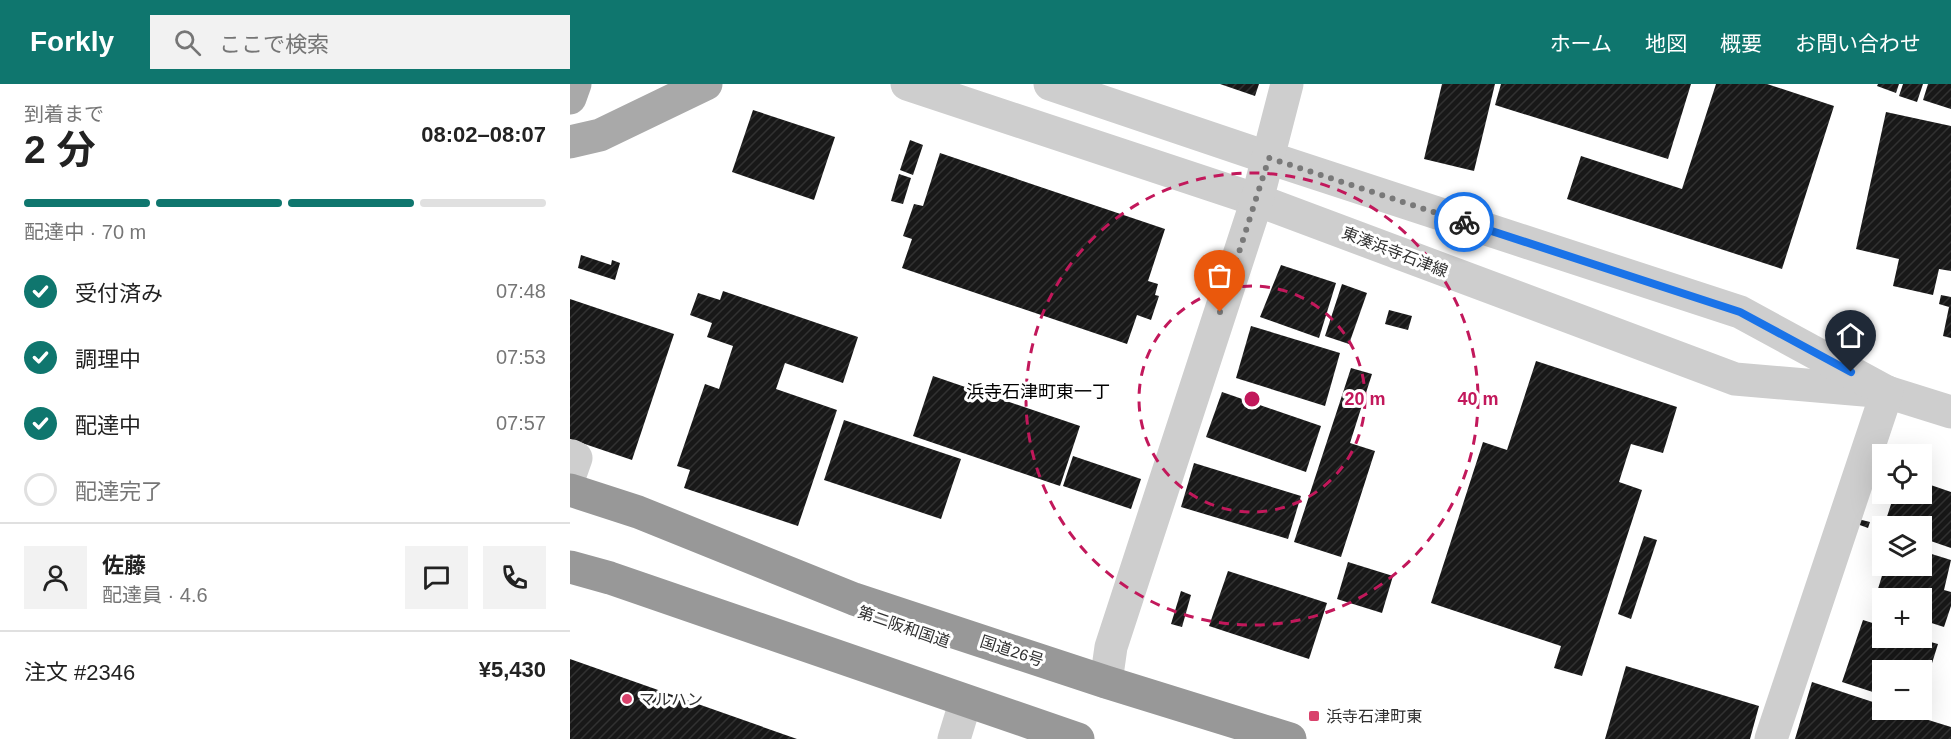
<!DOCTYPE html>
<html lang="ja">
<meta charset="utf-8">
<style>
:root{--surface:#fff;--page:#f2f2f2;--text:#222;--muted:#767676;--line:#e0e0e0;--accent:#0f766e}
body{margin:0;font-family:Arial,"Noto Sans JP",sans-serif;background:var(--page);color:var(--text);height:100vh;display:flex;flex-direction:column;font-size:22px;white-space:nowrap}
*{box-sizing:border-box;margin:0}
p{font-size:20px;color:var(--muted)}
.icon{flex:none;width:33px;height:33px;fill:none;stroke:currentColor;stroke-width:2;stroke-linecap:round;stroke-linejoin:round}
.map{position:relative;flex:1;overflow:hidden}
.sheet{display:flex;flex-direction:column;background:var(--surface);width:570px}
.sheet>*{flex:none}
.buttons{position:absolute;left:1302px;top:360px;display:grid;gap:12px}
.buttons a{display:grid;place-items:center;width:60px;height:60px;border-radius:0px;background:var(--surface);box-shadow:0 6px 24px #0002;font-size:30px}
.pin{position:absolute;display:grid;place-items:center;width:51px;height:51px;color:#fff;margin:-62px -26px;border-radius:50% 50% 50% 0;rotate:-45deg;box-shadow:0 0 6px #0007}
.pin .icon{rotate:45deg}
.courier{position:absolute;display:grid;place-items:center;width:60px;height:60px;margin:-30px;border:4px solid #1a73e8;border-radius:50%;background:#fff;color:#222;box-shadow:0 2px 8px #0007}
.overview em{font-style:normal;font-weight:700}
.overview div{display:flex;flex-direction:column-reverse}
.overview{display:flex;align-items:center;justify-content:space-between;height:102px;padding:0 24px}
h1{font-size:39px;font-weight:700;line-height:45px}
.bar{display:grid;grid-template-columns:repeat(4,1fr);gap:9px 6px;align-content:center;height:72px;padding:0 24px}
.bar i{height:8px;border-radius:4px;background:var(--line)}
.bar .selected{background:var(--accent)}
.bar p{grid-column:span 4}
.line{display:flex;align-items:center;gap:15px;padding:0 24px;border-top:2px solid var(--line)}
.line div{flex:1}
.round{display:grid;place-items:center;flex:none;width:63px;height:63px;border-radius:0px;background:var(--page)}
ol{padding:0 24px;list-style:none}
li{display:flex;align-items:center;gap:18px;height:66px}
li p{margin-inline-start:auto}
li .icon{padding:6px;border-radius:50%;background:var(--accent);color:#fff;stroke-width:4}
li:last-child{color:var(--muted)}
li i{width:33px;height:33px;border:3px solid var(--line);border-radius:50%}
header{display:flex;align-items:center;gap:36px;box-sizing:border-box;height:84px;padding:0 30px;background:var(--accent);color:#fff}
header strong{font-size:28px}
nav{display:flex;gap:33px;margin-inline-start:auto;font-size:21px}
.search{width:420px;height:54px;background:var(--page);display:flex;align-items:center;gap:15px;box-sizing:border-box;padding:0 21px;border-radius:0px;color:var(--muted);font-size:22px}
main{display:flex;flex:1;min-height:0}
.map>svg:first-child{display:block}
.building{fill:url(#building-hatch)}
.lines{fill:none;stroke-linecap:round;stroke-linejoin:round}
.minor{stroke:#cecece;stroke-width:33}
.major{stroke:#a9a9a9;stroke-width:33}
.highway{stroke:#989898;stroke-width:33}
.done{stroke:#797979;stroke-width:6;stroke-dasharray:0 10.8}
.route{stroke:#1a73e8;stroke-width:8}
.ring{fill:none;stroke:#c2185b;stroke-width:3;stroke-dasharray:10 8}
.poi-dot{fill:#d9426c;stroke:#fff;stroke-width:2}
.labels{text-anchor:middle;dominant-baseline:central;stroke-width:6;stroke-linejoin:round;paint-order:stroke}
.street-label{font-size:16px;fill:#313131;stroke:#fff}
.poi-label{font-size:16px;fill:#313131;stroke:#fff;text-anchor:start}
.neighbourhood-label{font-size:18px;fill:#000;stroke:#fff}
.centre{fill:#c2185b;stroke:#fff;stroke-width:3}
.ring-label{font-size:18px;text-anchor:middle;font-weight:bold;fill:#c2185b;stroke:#fff;stroke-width:6;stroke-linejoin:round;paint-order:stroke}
</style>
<header>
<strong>Forkly</strong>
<div class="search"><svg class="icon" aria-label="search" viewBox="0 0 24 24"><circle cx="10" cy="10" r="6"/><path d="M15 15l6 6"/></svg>ここで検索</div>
<nav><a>ホーム</a><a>地図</a><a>概要</a><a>お問い合わせ</a></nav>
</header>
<main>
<section class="sheet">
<div class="overview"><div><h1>2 分</h1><p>到着まで</p></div><em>08:02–08:07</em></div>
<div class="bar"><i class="selected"></i><i class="selected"></i><i class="selected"></i><i></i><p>配達中 · 70 m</p></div>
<ol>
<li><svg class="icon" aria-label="check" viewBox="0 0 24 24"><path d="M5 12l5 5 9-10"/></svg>受付済み<p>07:48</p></li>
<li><svg class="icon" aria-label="check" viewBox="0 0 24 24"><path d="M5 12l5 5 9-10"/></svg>調理中<p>07:53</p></li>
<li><svg class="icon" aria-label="check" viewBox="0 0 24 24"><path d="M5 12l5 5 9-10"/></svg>配達中<p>07:57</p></li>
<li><i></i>配達完了</li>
</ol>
<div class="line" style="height:108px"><a class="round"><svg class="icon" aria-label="person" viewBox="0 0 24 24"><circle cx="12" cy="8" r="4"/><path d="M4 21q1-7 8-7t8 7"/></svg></a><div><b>佐藤</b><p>配達員 · 4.6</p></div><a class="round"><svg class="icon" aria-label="chat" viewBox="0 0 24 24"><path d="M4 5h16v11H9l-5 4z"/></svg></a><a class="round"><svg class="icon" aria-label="phone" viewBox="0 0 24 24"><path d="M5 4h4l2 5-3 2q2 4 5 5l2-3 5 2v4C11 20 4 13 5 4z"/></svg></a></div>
<div class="line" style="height:78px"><div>注文 #2346</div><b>¥5,430</b></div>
</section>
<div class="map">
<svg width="1381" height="655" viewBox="0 0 1381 655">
<defs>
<pattern id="building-hatch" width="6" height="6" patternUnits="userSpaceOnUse" patternTransform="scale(1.5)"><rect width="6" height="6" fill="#181818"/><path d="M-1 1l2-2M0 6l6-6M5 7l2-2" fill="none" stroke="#313131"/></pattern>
</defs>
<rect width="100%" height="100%" fill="#fff"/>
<g class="building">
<path d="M650 0H689L685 12Z"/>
<path d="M872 0H925L904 87 854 75Z"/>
<path d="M931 0H1121L1098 75 925 21Z"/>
<path d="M1146 0H1197L1264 22 1212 185 997 115 1011 72 1112 105Z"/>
<path d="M1308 0H1329L1326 9 1307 2Z"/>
<path d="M1333 0H1353L1347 18 1329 12Z"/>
<path d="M1358 0H1381V25L1353 16Z"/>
<path d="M183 26 265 53 244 116 162 88Z"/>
<path d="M1316 28 1381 42V187L1369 185 1363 211 1323 202 1329 175 1286 165Z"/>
<path d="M340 56 353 61 343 91 330 86Z"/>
<path d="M370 69 595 145 578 197 588 200 585 211 589 212 581 236 567 231 557 260 332 184 342 155 333 152 344 120 353 122Z"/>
<path d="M329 90 341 94 333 120 321 117Z"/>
<path d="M11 171 41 181 42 176 50 179 45 196 8 184Z"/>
<path d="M711 181 766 199 749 254 690 233Z"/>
<path d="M772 200 797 209 779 260 755 252Z"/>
<path d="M153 207 288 253 273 299 215 279 206 305 267 326 228 442 114 404 120 386 107 382 135 300 149 305 163 262 137 253 142 239 120 231 128 209 150 216Z"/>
<path d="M1371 211 1381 213V254L1373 252 1379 223 1369 220Z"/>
<path d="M0 215 104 250 62 376 0 355Z"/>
<path d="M819 226 842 232 838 246 815 240Z"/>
<path d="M681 242 770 269 755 322 666 294Z"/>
<path d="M966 277 1107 323 1093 369 1061 360 1049 398 1072 406 1012 592 984 584 991 562 861 519 913 358 937 366Z"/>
<path d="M781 284 802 290 780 359 805 367 771 473 724 458Z"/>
<path d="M363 292 510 342 490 402 343 352Z"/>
<path d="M652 308 751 342 736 388 636 353Z"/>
<path d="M274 336 391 375 371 435 254 396Z"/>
<path d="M503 372 571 395 561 425 493 402Z"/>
<path d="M624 379 731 412 718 455 611 423Z"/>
<path d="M1352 398 1381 408V464L1352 454V442H1314L1322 417 1330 419 1333 410H1352Z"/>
<path d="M1288 435 1300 438 1298 444 1287 440Z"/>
<path d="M1074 452 1087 456 1061 535 1048 530Z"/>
<path d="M1352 467 1381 476 1374 506 1381 508V522L1374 543 1352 536V514H1312V524L1303 521 1315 482H1352Z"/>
<path d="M778 478 823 492 812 529 767 515Z"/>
<path d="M658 487 757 519 739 575 639 542Z"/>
<path d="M611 507 621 511 612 543 601 540Z"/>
<path d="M1293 536 1312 542V554H1346L1368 560 1358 592 1352 590V586H1312V611L1272 598Z"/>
<path d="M0 575 227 655H0Z"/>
<path d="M1056 582 1189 622 1180 655H1035Z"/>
<path d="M1242 598 1312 621V626H1326L1381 643V655H1225Z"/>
</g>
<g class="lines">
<g class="minor">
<path d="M337 0 687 116 1165 295 1317 308"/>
<path d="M480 0 699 74 1170 228 1317 308 1381 328"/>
<path d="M0 391 6 374 2 372"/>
<path d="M536 598 541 563 687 116 717 0"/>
<path d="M384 655 392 629"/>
<path d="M1201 655 1317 308"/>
</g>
<g class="major">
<path d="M0 14 5 0"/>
<path d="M0 58 30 51 136 0"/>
</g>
<g class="highway">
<path d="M0 406 68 428 284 515 536 598 720 655"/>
<path d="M0 483 40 494 508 655"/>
</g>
</g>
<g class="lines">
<path class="done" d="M650 228 699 74 894 138"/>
<path class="route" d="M894 138 1170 228 1281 288"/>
</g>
<g class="ring">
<circle cx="682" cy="315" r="113"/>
<circle cx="682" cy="315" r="226"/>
</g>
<g class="poi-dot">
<circle cx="57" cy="615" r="6"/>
<rect x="738" y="626" width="12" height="12" rx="3"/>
</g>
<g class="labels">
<g class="street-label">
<text transform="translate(825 168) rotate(21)">東湊浜寺石津線</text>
<text transform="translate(334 543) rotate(19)">第二阪和国道</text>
<text transform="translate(442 567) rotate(18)">国道26号</text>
</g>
<g class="poi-label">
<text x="69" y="615">マルハン</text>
<text x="756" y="632">浜寺石津町東</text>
</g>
<g class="neighbourhood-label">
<text x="468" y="308">浜寺石津町東一丁</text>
</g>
</g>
<circle cx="682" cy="315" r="9" class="centre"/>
<g class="ring-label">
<text x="795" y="321">20 m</text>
<text x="908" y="321">40 m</text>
</g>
</svg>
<div class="buttons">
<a><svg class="icon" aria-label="locate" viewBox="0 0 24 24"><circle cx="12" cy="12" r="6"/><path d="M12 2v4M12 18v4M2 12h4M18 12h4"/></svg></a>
<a><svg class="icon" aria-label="layers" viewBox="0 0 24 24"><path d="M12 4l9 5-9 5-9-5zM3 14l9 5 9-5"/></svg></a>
<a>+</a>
<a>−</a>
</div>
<div class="pin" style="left:650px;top:228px;background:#ea580c"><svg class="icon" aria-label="bag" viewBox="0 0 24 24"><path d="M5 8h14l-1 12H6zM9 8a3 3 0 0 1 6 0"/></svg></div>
<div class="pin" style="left:1281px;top:288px;background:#1f2937"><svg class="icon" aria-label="home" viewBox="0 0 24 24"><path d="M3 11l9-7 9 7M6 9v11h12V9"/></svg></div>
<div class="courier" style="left:894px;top:138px"><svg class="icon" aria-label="bike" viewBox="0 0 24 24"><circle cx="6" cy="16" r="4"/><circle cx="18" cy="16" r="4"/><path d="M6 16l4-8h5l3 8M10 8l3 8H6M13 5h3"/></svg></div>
</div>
</main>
